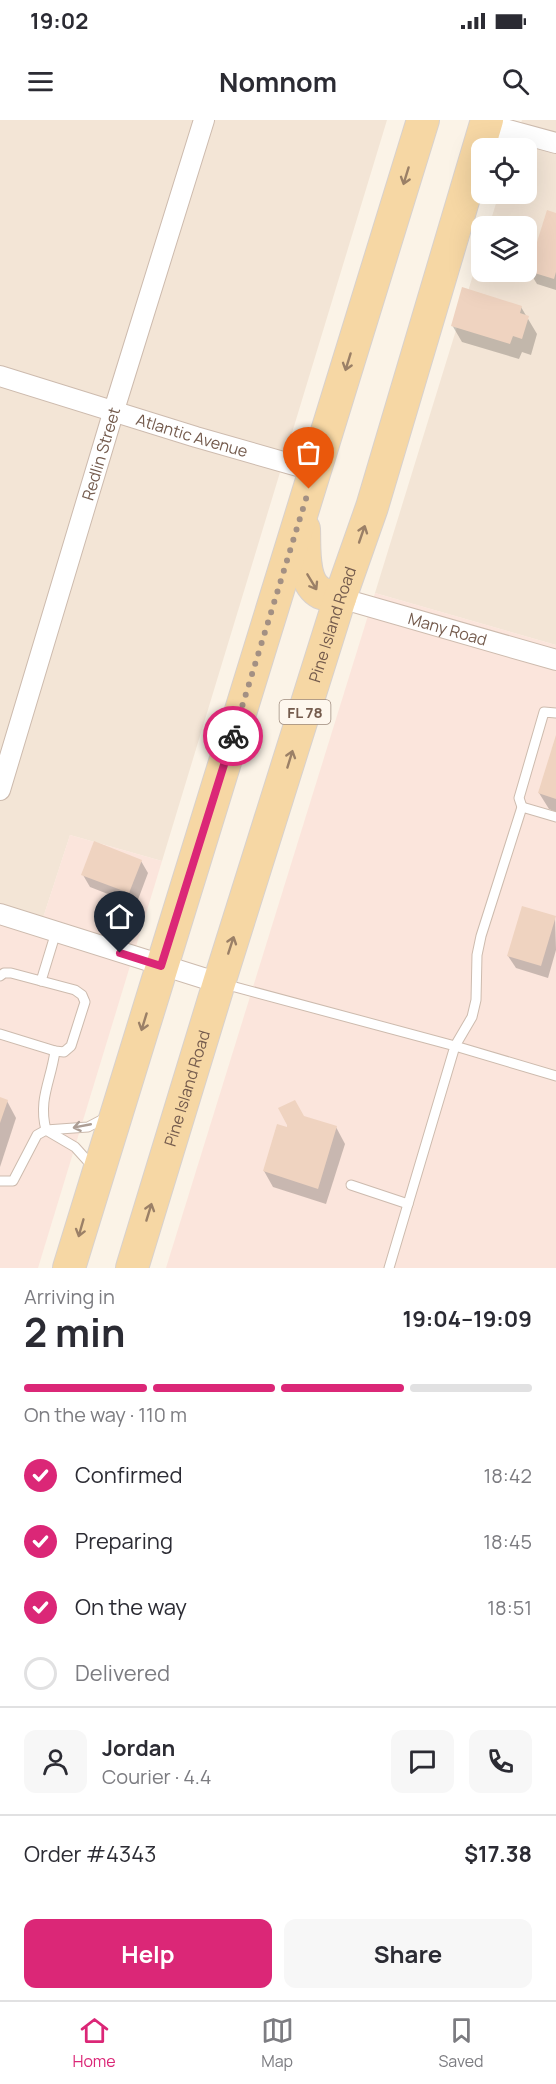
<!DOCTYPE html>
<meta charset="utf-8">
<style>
:root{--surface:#fff;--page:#f7f7f7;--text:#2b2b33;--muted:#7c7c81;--line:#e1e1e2;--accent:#db2777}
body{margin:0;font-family:Manrope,sans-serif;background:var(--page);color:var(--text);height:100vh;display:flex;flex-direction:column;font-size:22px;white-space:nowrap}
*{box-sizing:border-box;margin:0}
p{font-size:20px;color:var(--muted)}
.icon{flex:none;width:33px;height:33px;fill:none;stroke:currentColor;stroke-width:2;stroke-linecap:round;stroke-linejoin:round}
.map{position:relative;height:1148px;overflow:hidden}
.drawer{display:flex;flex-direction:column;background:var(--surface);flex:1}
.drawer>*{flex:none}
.controls{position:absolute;left:471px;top:18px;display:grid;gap:12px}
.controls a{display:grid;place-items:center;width:66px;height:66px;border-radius:12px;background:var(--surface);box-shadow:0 6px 24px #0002;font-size:30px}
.pin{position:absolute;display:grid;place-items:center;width:51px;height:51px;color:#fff;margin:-62px -26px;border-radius:50% 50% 50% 0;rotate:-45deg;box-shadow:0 0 6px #0007}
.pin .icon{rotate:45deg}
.courier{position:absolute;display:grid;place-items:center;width:60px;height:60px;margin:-30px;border:4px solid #db2777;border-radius:50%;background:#fff;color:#222;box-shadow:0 2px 8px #0007}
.overview em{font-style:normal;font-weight:700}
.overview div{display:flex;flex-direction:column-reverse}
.overview{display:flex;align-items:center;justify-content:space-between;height:102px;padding:0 24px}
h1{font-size:39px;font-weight:700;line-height:45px}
.bar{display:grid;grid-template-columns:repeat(4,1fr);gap:9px 6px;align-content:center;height:72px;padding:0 24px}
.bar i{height:8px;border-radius:4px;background:var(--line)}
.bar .selected{background:var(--accent)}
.bar p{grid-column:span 4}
.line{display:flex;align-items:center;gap:15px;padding:0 24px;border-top:2px solid var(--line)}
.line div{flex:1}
.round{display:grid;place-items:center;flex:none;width:63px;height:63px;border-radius:12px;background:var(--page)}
ol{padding:0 24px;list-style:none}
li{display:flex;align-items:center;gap:18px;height:66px}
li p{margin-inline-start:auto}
li .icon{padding:6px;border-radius:50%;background:var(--accent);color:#fff;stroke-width:4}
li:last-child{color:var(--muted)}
li i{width:33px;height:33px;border:3px solid var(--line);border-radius:50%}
.cta{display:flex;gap:12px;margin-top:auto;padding:12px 24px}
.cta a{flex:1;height:69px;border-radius:12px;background:var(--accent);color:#fff;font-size:24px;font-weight:700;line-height:69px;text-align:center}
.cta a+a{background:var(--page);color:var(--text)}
.status{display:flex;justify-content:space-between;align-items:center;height:42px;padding:0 30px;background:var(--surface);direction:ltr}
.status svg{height:16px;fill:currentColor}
header{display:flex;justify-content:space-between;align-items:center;height:78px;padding:0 24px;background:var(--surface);font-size:27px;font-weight:700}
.dock{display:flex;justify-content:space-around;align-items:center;height:84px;border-top:2px solid var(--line);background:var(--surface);font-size:16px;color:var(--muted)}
.dock a{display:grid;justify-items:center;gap:3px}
.dock .selected{color:var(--accent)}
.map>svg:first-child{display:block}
.residential{fill:#f3e5d6}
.commercial{fill:#fbe5dc}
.shadow{fill:#0003}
.building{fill:#efd3c0}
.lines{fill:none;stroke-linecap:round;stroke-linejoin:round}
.service-casing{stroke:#cdbbae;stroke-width:11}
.minor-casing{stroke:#cdbbae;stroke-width:22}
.primary-casing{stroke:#d8d1cd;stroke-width:34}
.service{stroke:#fff;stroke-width:9}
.minor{stroke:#fff;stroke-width:20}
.primary{stroke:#f6d7a4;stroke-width:32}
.oneway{stroke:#9b8067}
.oneway2{stroke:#ac9d94}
.done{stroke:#a39083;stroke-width:6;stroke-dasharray:0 10.8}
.route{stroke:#db2777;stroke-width:8}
.labels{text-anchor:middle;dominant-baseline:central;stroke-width:4.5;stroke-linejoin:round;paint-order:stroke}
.shield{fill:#fef7ee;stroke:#9d8a7d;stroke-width:1.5}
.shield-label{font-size:15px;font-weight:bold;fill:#745b4d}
.street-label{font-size:16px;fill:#745b4d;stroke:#fef7ee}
</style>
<div class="status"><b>19:02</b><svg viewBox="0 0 49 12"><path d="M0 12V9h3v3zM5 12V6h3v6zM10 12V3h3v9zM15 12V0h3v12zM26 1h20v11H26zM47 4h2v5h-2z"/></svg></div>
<header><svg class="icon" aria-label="menu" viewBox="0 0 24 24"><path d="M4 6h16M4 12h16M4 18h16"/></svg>Nomnom<svg class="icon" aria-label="search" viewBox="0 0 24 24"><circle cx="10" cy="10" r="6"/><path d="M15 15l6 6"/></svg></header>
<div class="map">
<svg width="556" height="1148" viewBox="0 0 556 1148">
<rect width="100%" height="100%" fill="#fbf3e7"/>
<g class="residential">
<path d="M0 0H387L162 741 70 715 42 801 0 787Z"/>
<path d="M522 0H556V525L375 473 481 129 482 152H526V106H489L499 74H526V28H513Z"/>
</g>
<g class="commercial">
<path d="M375 473 556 525V1148H166Z"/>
<path d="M70 715 162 741 38 1148H0V787L42 801Z"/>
</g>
<g class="shadow">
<path d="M556 95V170L537 164 529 151Z"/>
<path d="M521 187 537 214 531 235 522 232 519 239 462 222 452 205Z"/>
<path d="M556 619V692L549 689 539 673Z"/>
<path d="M141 741 148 753 136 785 90 767 83 755Z"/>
<path d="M555 798 556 830 548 858 516 848 508 836Z"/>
<path d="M0 979 7 981 16 998 0 1047Z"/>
<path d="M304 998 336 1007 345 1024 326 1084 273 1067 264 1051 288 1008Z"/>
</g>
<g class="building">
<path d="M547 90 556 93V152L554 159 528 151Z"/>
<path d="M462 167 522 186 520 193 529 196 522 219 513 216 510 224 451 206Z"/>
<path d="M556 615V679L538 673Z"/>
<path d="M94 721 142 740 129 773 81 755Z"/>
<path d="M522 786 556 796 541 846 507 836Z"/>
<path d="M0 977 8 980 0 1003Z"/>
<path d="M295 980 304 996 337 1006 318 1069 263 1051 277 1004 287 1007V1005L278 988Z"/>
</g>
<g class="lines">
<defs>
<g id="service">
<path d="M522 687 519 678 544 592 556 593"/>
<path d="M556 697 522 687 481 816 477 835 476 880 472 897 455 926 556 956"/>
<path d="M0 856 4 853H11L75 870 82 875 85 882 71 926 64 932 55 931 0 914"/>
<path d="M41 861 56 812"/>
<path d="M224 864 455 926 389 1148"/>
<path d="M55 931C51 961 38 979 46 1010L75 1027 94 1048"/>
<path d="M0 1061H13L37 1015 46 1010 88 1007 107 997"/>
<path d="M351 1065 408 1084"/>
</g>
<g id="minor">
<path d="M486 4 556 23"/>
<path id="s1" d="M0 256 196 317 315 351"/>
<path id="s2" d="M340 478 556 540"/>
<path id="s3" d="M0 670 114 290 204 0"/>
<path d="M0 794 219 863"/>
</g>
<g id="primary">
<path d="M304 409C305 428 301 463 321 473 326 475 334 476 340 478"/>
<path d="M69 1148 423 0"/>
<path id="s4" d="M132 1148 219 863 340 478 372 387 487 0"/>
</g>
</defs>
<use href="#service" class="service-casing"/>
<use href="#minor" class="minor-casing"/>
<use href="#primary" class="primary-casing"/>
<use href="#service" class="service"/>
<use href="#minor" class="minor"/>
<use href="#primary" class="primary"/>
</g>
<defs><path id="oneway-shaft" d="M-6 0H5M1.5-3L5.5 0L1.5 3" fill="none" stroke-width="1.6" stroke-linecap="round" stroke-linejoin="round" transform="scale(1.5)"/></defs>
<g class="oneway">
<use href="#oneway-shaft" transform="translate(406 56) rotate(107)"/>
<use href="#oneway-shaft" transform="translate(348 242) rotate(107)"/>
<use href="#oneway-shaft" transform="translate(362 414) rotate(-71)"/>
<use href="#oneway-shaft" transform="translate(312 462) rotate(59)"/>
<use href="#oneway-shaft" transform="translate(290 639) rotate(-73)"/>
<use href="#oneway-shaft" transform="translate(231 825) rotate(-72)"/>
<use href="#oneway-shaft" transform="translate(144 902) rotate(107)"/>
<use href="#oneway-shaft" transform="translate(149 1092) rotate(-73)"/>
<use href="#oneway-shaft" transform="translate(81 1108) rotate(106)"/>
</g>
<use class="oneway2" href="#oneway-shaft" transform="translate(82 1006) rotate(169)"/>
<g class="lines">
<path class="done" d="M233 616 309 369"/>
<path class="route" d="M120 833 161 846 233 616"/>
</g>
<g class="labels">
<rect class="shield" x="279.5" y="580" width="51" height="24" rx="4.5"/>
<g class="shield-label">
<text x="305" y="592">FL 78</text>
</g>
<g class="street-label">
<text stroke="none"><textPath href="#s1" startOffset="201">Atlantic Avenue</textPath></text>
<text stroke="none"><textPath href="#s3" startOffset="351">Redlin Street</textPath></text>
<text stroke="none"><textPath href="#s4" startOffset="674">Pine Island Road</textPath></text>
<text stroke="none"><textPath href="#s2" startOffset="112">Many Road</textPath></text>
<text stroke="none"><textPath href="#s4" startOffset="188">Pine Island Road</textPath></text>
</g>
</g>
</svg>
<div class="controls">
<a><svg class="icon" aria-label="locate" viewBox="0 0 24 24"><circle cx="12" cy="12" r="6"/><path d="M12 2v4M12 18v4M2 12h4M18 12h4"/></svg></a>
<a><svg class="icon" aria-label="layers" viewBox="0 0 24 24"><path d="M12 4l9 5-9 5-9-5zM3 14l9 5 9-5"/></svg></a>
</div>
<div class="pin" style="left:309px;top:369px;background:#ea580c"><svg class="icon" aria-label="bag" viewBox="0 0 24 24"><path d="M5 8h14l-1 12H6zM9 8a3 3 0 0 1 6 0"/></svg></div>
<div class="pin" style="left:120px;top:833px;background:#1f2937"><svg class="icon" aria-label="home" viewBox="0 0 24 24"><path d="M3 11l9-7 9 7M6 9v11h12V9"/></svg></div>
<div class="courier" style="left:233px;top:616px"><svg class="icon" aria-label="bike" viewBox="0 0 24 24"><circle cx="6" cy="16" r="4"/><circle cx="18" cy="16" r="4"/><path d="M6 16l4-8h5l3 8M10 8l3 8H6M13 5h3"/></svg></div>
</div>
<section class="drawer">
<div class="overview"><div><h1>2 min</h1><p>Arriving in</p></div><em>19:04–19:09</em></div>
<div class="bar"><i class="selected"></i><i class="selected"></i><i class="selected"></i><i></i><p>On the way · 110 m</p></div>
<ol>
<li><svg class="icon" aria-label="check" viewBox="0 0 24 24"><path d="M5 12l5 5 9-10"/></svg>Confirmed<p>18:42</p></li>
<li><svg class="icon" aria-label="check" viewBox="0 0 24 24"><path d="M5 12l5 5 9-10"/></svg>Preparing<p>18:45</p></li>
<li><svg class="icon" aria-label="check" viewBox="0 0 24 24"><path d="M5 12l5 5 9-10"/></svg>On the way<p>18:51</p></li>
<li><i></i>Delivered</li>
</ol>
<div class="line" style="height:108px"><a class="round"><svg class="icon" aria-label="person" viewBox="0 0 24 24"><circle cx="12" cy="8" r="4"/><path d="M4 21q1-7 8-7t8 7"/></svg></a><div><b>Jordan</b><p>Courier · 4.4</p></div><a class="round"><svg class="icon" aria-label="chat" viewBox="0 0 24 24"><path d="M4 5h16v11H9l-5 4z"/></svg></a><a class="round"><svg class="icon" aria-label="phone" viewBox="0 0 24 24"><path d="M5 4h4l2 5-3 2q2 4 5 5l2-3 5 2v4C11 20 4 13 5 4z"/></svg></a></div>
<div class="line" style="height:78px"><div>Order #4343</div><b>$17.38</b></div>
<div class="cta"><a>Help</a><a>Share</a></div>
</section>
<nav class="dock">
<a class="selected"><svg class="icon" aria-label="home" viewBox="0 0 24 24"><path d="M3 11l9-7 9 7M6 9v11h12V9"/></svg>Home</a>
<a><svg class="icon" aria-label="map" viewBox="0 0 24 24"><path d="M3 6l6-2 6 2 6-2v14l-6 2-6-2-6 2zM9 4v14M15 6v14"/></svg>Map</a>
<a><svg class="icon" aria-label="saved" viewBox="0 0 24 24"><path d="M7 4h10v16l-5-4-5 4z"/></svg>Saved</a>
</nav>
